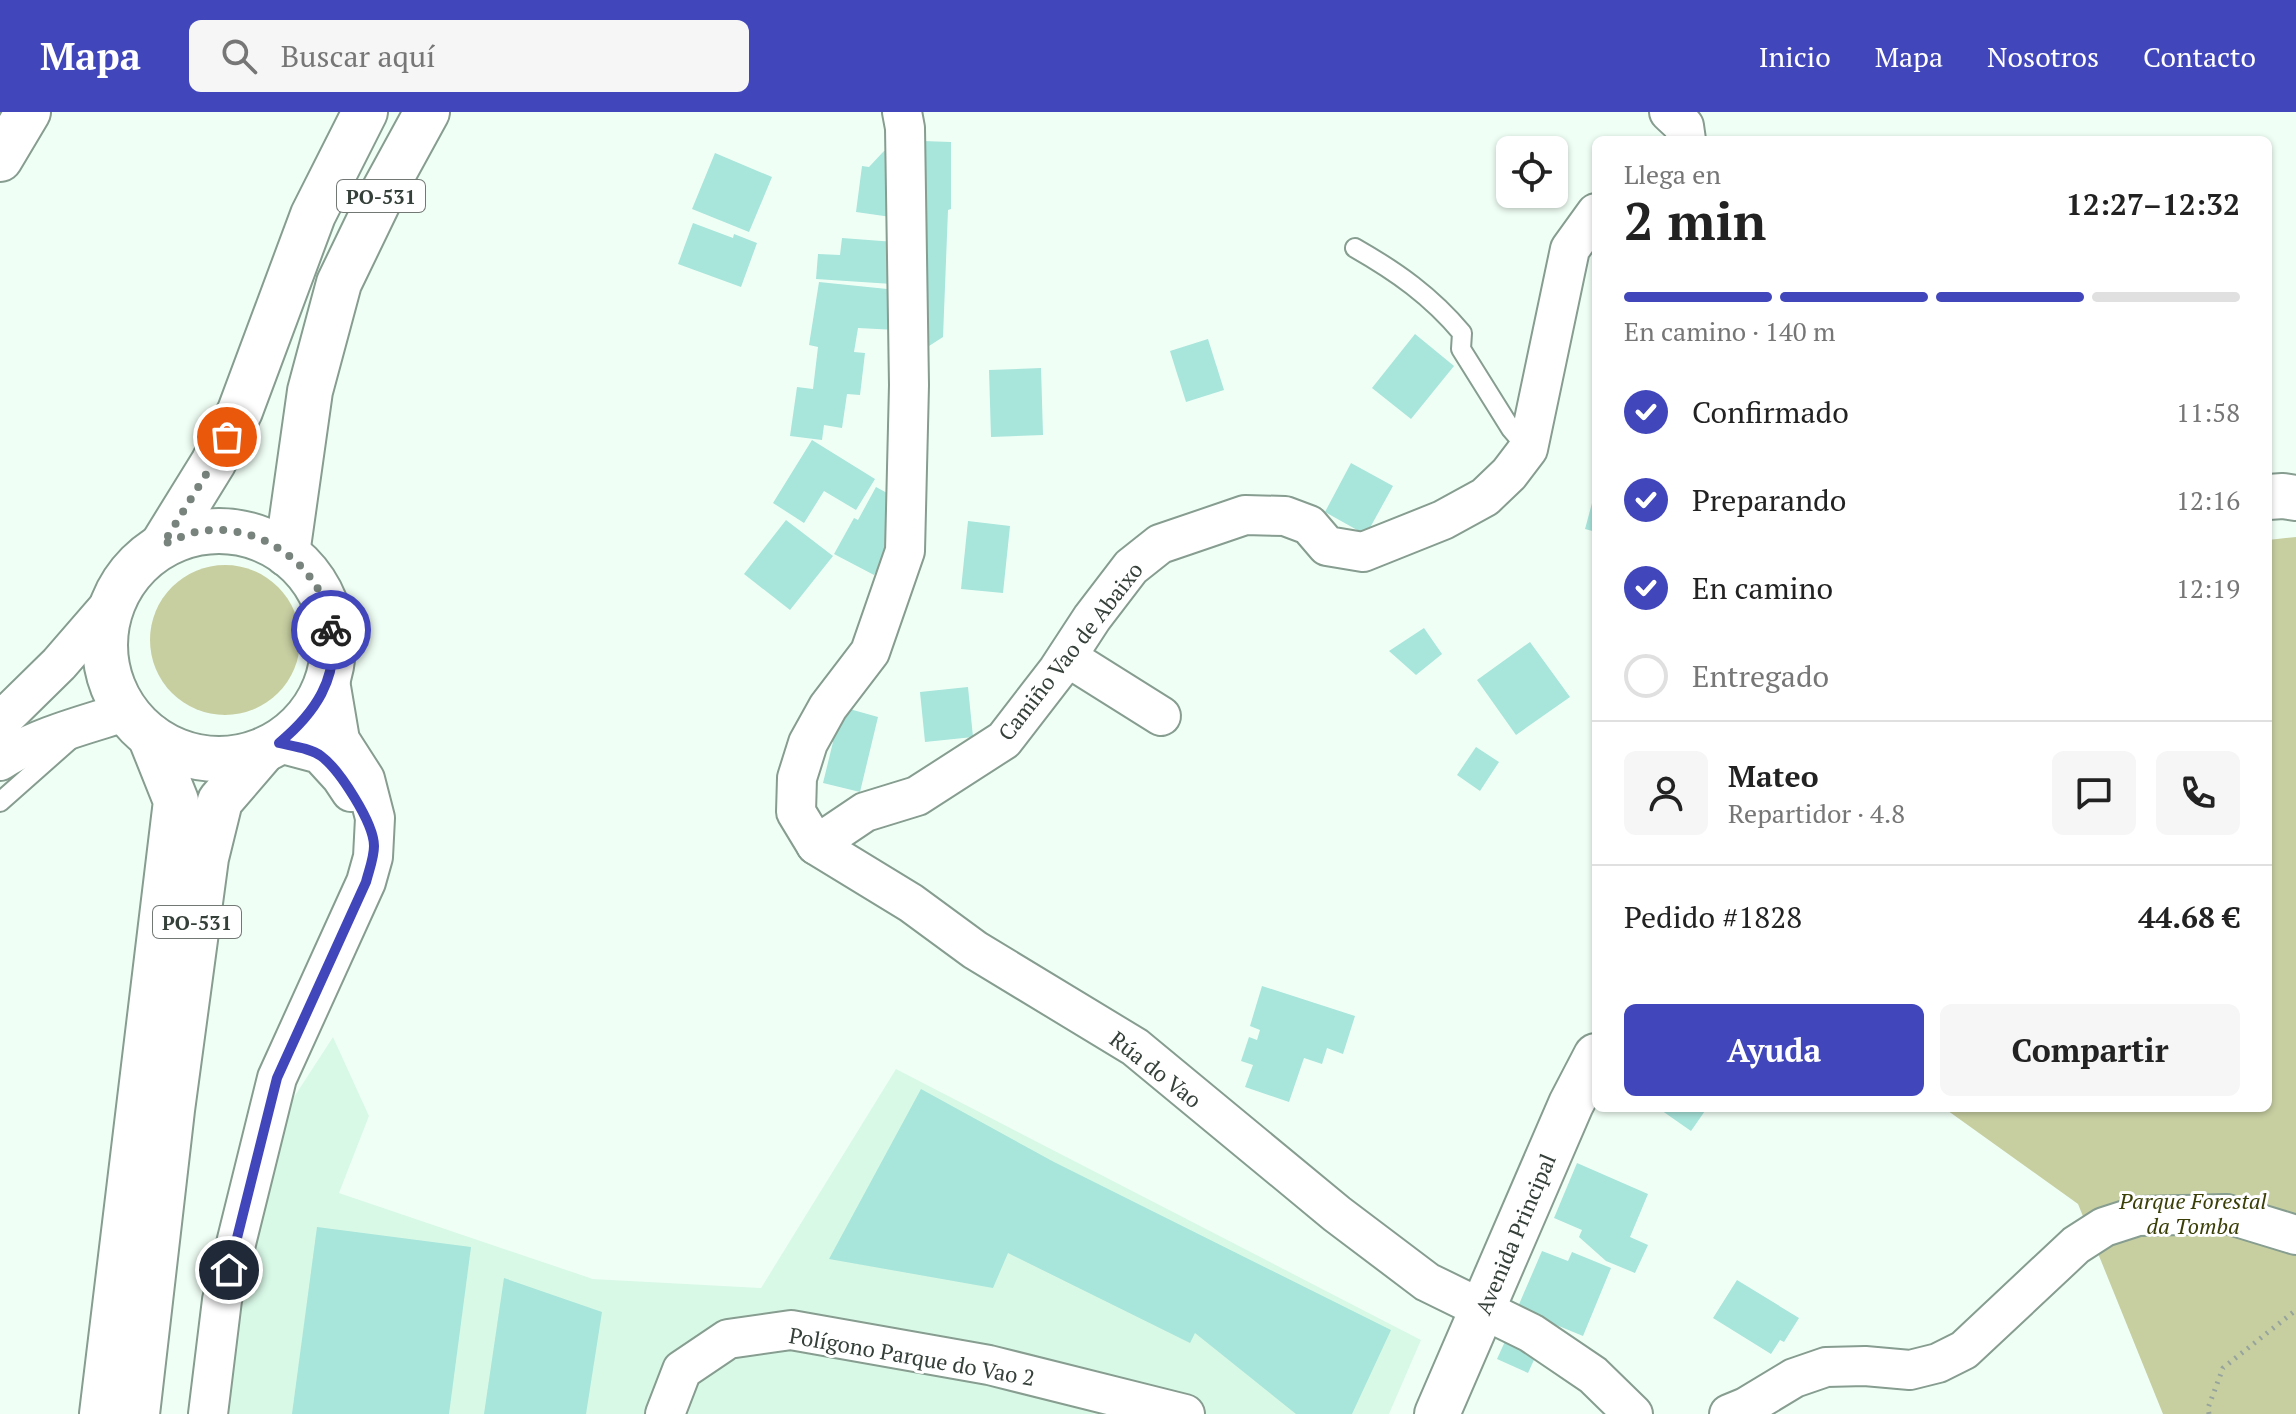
<!DOCTYPE html>
<html lang="es">
<meta charset="utf-8">
<style>
:root{--surface:#fff;--page:#f6f6f6;--text:#222;--muted:#767676;--line:#e0e0e0;--accent:#4246bb}
body{margin:0;font-family:"PT Serif",serif;background:var(--page);color:var(--text);height:100vh;display:flex;flex-direction:column;font-size:30px;white-space:nowrap}
*{box-sizing:border-box;margin:0}
p{font-size:26px;color:var(--muted)}
.icon{flex:none;width:44px;height:44px;fill:none;stroke:currentColor;stroke-width:2;stroke-linecap:round;stroke-linejoin:round}
.map{position:relative;flex:1;overflow:hidden}
.side{position:absolute;left:1592px;top:24px;width:680px;height:976px;display:flex;flex-direction:column;background:var(--surface);border-radius:12px;box-shadow:0 2px 6px #0004}
.side>*{flex:none}
.buttons{position:absolute;left:1496px;top:24px;display:grid;gap:16px}
.buttons a{display:grid;place-items:center;width:72px;height:72px;border-radius:12px;background:var(--surface);box-shadow:0 2px 6px #0004;font-size:40px}
.pin{position:absolute;display:grid;place-items:center;width:68px;height:68px;color:#fff;margin:-34px;border:4px solid #fff;border-radius:50%;box-shadow:0 2px 8px #0007}
.courier{position:absolute;display:grid;place-items:center;width:80px;height:80px;margin:-40px;border:6px solid #4246bb;border-radius:50%;background:#fff;color:#222;box-shadow:0 2px 10px #0007}
.summary em{font-style:normal;font-weight:800}
.summary div{display:flex;flex-direction:column-reverse}
.summary{display:flex;align-items:center;justify-content:space-between;height:136px;padding:0 32px}
h1{font-size:52px;font-weight:800;line-height:60px}
.bar{display:grid;grid-template-columns:repeat(4,1fr);gap:12px 8px;align-content:center;height:96px;padding:0 32px}
.bar i{height:10px;border-radius:6px;background:var(--line)}
.bar .selected{background:var(--accent)}
.bar p{grid-column:span 4}
.line{display:flex;align-items:center;gap:20px;padding:0 32px;border-top:2px solid var(--line)}
.line div{flex:1}
.round{display:grid;place-items:center;flex:none;width:84px;height:84px;border-radius:12px;background:var(--page)}
ol{padding:0 32px;list-style:none}
li{display:flex;align-items:center;gap:24px;height:88px}
li p{margin-inline-start:auto}
li .icon{padding:8px;border-radius:50%;background:var(--accent);color:#fff;stroke-width:4}
li:last-child{color:var(--muted)}
li i{width:44px;height:44px;border:4px solid var(--line);border-radius:50%}
.action{display:flex;gap:16px;margin-top:auto;padding:16px 32px}
.action a{flex:1;height:92px;border-radius:12px;background:var(--accent);color:#fff;font-size:32px;font-weight:800;line-height:92px;text-align:center}
.action a+a{background:var(--page);color:var(--text)}
header{display:flex;align-items:center;gap:48px;box-sizing:border-box;height:112px;padding:0 40px;background:var(--accent);color:#fff}
header strong{font-size:38px}
nav{display:flex;gap:44px;margin-inline-start:auto;font-size:28px}
.search{width:560px;height:72px;background:var(--page);display:flex;align-items:center;gap:20px;box-sizing:border-box;padding:0 28px;border-radius:12px;color:var(--muted);font-size:30px}
.map>svg:first-child{display:block}
.built{fill:#d9f9e7}
.green{fill:#c7cfa1}
.building{fill:#a8e5db}
.lines{fill:none;stroke-linecap:round;stroke-linejoin:round}
.service-casing{stroke:#869d90;stroke-width:22}
.minor-casing{stroke:#869d90;stroke-width:42}
.tertiary-casing{stroke:#869d90;stroke-width:48}
.primary-casing{stroke:#869d90;stroke-width:48}
.motorway-casing{stroke:#869d90;stroke-width:48}
.path{stroke:#97a49c;stroke-width:5;stroke-dasharray:2 6;stroke-linecap:butt}
.service{stroke:#fff;stroke-width:18}
.minor{stroke:#fff;stroke-width:38}
.tertiary{stroke:#fff;stroke-width:44}
.primary{stroke:#fff;stroke-width:44}
.motorway{stroke:#fff;stroke-width:44}
.done{stroke:#77837c;stroke-width:8;stroke-dasharray:0 14.4}
.route{stroke:#4246bb;stroke-width:10}
.labels{text-anchor:middle;dominant-baseline:central;stroke-width:6;stroke-linejoin:round;paint-order:stroke}
.shield{fill:#fff;stroke:#727975;stroke-width:2}
.shield-label{font-size:20px;font-weight:bold;fill:#36403a}
.street-label{font-size:22px;fill:#36403a;stroke:#fff}
.park-label{font-size:22px;font-style:italic;fill:#3a3f07;stroke:#fff}
</style>
<header>
<strong>Mapa</strong>
<div class="search"><svg class="icon" aria-label="search" viewBox="0 0 24 24"><circle cx="10" cy="10" r="6"/><path d="M15 15l6 6"/></svg>Buscar aquí</div>
<nav><a>Inicio</a><a>Mapa</a><a>Nosotros</a><a>Contacto</a></nav>
</header>
<div class="map">
<svg width="2296" height="1302" viewBox="0 0 2296 1302">
<rect width="100%" height="100%" fill="#f0fff6"/>
<path class="built" d="M333 925 369 1004 339 1081 593 1167 761 1176 896 957 1421 1228 1389 1302H208L257 1042Z"/>
<g class="green">
<path d="M2296 425V1302H2163L2078 1092 1944 996H2268V428Z"/>
<circle cx="225" cy="528" r="75"/>
</g>
<g class="building">
<path d="M923 29 951 30V97L948 98 943 225 915 243Z"/>
<path d="M884 39 900 41 891 105 856 100 862 54 869 55Z"/>
<path d="M715 41 772 65 749 120 692 97Z"/>
<path d="M693 111 733 126 734 122 757 131 741 175 678 152Z"/>
<path d="M842 126 895 130 892 172 816 167 818 142 840 143Z"/>
<path d="M819 170 897 178 896 218 858 216 854 240 865 241 860 283 847 282 842 316 824 313 822 328 790 324 797 275 813 277 818 235 809 233Z"/>
<path d="M1415 222 1454 254 1411 307 1372 276Z"/>
<path d="M1208 227 1224 278 1186 290 1170 239Z"/>
<path d="M1041 256 1043 323 991 325 989 258Z"/>
<path d="M812 328 875 367 856 398 824 379 804 411 773 391Z"/>
<path d="M1351 351 1393 374 1366 423 1325 400Z"/>
<path d="M876 375 900 388 894 426 874 463 834 442 854 406 858 408Z"/>
<path d="M1595 380H1596V420L1585 417Z"/>
<path d="M786 408 833 444 790 498 744 462Z"/>
<path d="M968 409 1010 414 1003 481 961 477Z"/>
<path d="M1424 516 1442 542 1416 563 1389 539Z"/>
<path d="M1530 530 1570 585 1516 623 1477 568Z"/>
<path d="M968 575 973 625 925 630 920 580Z"/>
<path d="M846 596 878 605 860 680 823 671 833 630 823 628Z"/>
<path d="M1476 635 1499 650 1480 679 1457 663Z"/>
<path d="M1262 874 1355 904 1343 942 1327 936 1322 952 1304 946 1289 990 1245 975 1253 953 1241 949 1249 925 1257 928 1260 918 1250 914Z"/>
<path d="M921 977 1054 1050 1391 1218 1352 1302H1296L1195 1221 1190 1231 1008 1141 993 1176 829 1147Z"/>
<path d="M1658 996H1707L1691 1019Z"/>
<path d="M1577 1051 1648 1082 1630 1125 1648 1133 1635 1161 1606 1149 1579 1125 1582 1118 1554 1106Z"/>
<path d="M317 1115 471 1135 449 1302H292Z"/>
<path d="M1542 1139 1568 1149 1572 1140 1611 1156 1583 1224 1517 1197Z"/>
<path d="M504 1166 602 1200 586 1302H484Z"/>
<path d="M1737 1168 1799 1206 1784 1230 1780 1228 1771 1242 1713 1206Z"/>
<path d="M1507 1225 1538 1239 1528 1261 1497 1247Z"/>
</g>
<g class="lines">
<defs>
<g id="service">
<path d="M1355 136C1397 160 1431 184 1462 221L1461 237 1511 317 1528 337"/>
<path d="M0 690 70 628"/>
</g>
<g id="minor">
<path d="M902 0 905 16 909 273 905 439 870 540 828 595 808 631 797 666 796 700 816 733 911 791 975 838 1135 935 1337 1102 1427 1170 1531 1221 1593 1263 1633 1302"/>
<path d="M1669 0 1684 14 1686 28"/>
<path d="M1067 545 1161 604"/>
<path d="M0 610 59 552 111 492"/>
<path d="M279 631 320 642 341 665 351 680"/>
<path d="M0 649C36 625 84 613 125 600"/>
<path d="M816 733 865 700 917 684 1004 628 1058 558 1092 506 1131 455 1160 432 1245 403 1285 404 1309 413 1327 434 1363 440 1443 408 1485 385 1509 362 1528 337 1570 137 1596 101"/>
<path d="M208 1302 222 1188 277 966 366 770 373 745 375 706 365 667 340 628 329 563"/>
<path d="M665 1302 682 1258 728 1227 791 1218 989 1253 1185 1302"/>
<path d="M1729 1302 1746 1295 1794 1266 1826 1255 1865 1254 1910 1258 1938 1251 1964 1238 2076 1133 2104 1115 2138 1104 2227 1102 2296 1123"/>
</g>
<g id="tertiary">
<path d="M2268 385 2283 384 2296 386"/>
<path d="M1437 1302 1571 992 1596 944"/>
</g>
<g id="primary">
<circle cx="219" cy="533" r="114"/>
<path d="M163 432 213 351 240 299 313 103 365 0"/>
<path d="M287 442 310 279 339 171 381 84 427 0"/>
<path d="M102 1302 176 689 150 624"/>
<path d="M137 1302 172 998 206 746 220 689 263 639"/>
</g>
<path id="motorway" d="M0 47 28 0"/>
</defs>
<use href="#service" class="service-casing"/>
<use href="#minor" class="minor-casing"/>
<use href="#tertiary" class="tertiary-casing"/>
<use href="#primary" class="primary-casing"/>
<use href="#motorway" class="motorway-casing"/>
<path class="path" d="M2209 1302 2208 1296 2223 1256 2296 1198"/>
<use href="#service" class="service"/>
<use href="#minor" class="minor"/>
<use href="#tertiary" class="tertiary"/>
<use href="#primary" class="primary"/>
<use href="#motorway" class="motorway"/>
</g>
<g class="lines">
<path class="done" d="M227 325 213 351 163 432C173 429 182 424 192 421 247 407 307 442 326 494 329 502 330 511 331 518"/>
<path class="route" d="M229 1158 277 966 366 770C369 758 374 746 374 734 374 711 339 657 321 644 310 636 292 634 279 631 314 602 340 566 331 518"/>
</g>
<g class="labels">
<g class="shield">
<rect x="337" y="68" width="88" height="32" rx="6"/>
<rect x="153" y="794" width="88" height="32" rx="6"/>
</g>
<g class="shield-label">
<text x="381" y="84">PO-531</text>
<text x="197" y="810">PO-531</text>
</g>
<g class="street-label">
<text transform="translate(1070 539) rotate(-52)">Camiño Vao de Abaixo</text>
<text transform="translate(1156 957) rotate(38)">Rúa do Vao</text>
<text transform="translate(1515 1122) rotate(-67)">Avenida Principal</text>
<text transform="translate(912 1244) rotate(10)">Polígono Parque do Vao 2</text>
</g>
<g class="park-label">
<text x="2193" y="1088">Parque Forestal<tspan x="2193" dy="25">da Tomba</tspan></text>
</g>
</g>
</svg>
<div class="buttons">
<a><svg class="icon" aria-label="locate" viewBox="0 0 24 24"><circle cx="12" cy="12" r="6"/><path d="M12 2v4M12 18v4M2 12h4M18 12h4"/></svg></a>
</div>
<div class="pin" style="left:227px;top:325px;background:#ea580c"><svg class="icon" aria-label="bag" viewBox="0 0 24 24"><path d="M5 8h14l-1 12H6zM9 8a3 3 0 0 1 6 0"/></svg></div>
<div class="pin" style="left:229px;top:1158px;background:#1f2937"><svg class="icon" aria-label="home" viewBox="0 0 24 24"><path d="M3 11l9-7 9 7M6 9v11h12V9"/></svg></div>
<div class="courier" style="left:331px;top:518px"><svg class="icon" aria-label="bike" viewBox="0 0 24 24"><circle cx="6" cy="16" r="4"/><circle cx="18" cy="16" r="4"/><path d="M6 16l4-8h5l3 8M10 8l3 8H6M13 5h3"/></svg></div>
<section class="side">
<div class="summary"><div><h1>2 min</h1><p>Llega en</p></div><em>12:27–12:32</em></div>
<div class="bar"><i class="selected"></i><i class="selected"></i><i class="selected"></i><i></i><p>En camino · 140 m</p></div>
<ol>
<li><svg class="icon" aria-label="check" viewBox="0 0 24 24"><path d="M5 12l5 5 9-10"/></svg>Confirmado<p>11:58</p></li>
<li><svg class="icon" aria-label="check" viewBox="0 0 24 24"><path d="M5 12l5 5 9-10"/></svg>Preparando<p>12:16</p></li>
<li><svg class="icon" aria-label="check" viewBox="0 0 24 24"><path d="M5 12l5 5 9-10"/></svg>En camino<p>12:19</p></li>
<li><i></i>Entregado</li>
</ol>
<div class="line" style="height:144px"><a class="round"><svg class="icon" aria-label="person" viewBox="0 0 24 24"><circle cx="12" cy="8" r="4"/><path d="M4 21q1-7 8-7t8 7"/></svg></a><div><b>Mateo</b><p>Repartidor · 4.8</p></div><a class="round"><svg class="icon" aria-label="chat" viewBox="0 0 24 24"><path d="M4 5h16v11H9l-5 4z"/></svg></a><a class="round"><svg class="icon" aria-label="phone" viewBox="0 0 24 24"><path d="M5 4h4l2 5-3 2q2 4 5 5l2-3 5 2v4C11 20 4 13 5 4z"/></svg></a></div>
<div class="line" style="height:104px"><div>Pedido #1828</div><b>44.68 €</b></div>
<div class="action"><a>Ayuda</a><a>Compartir</a></div>
</section>
</div>
